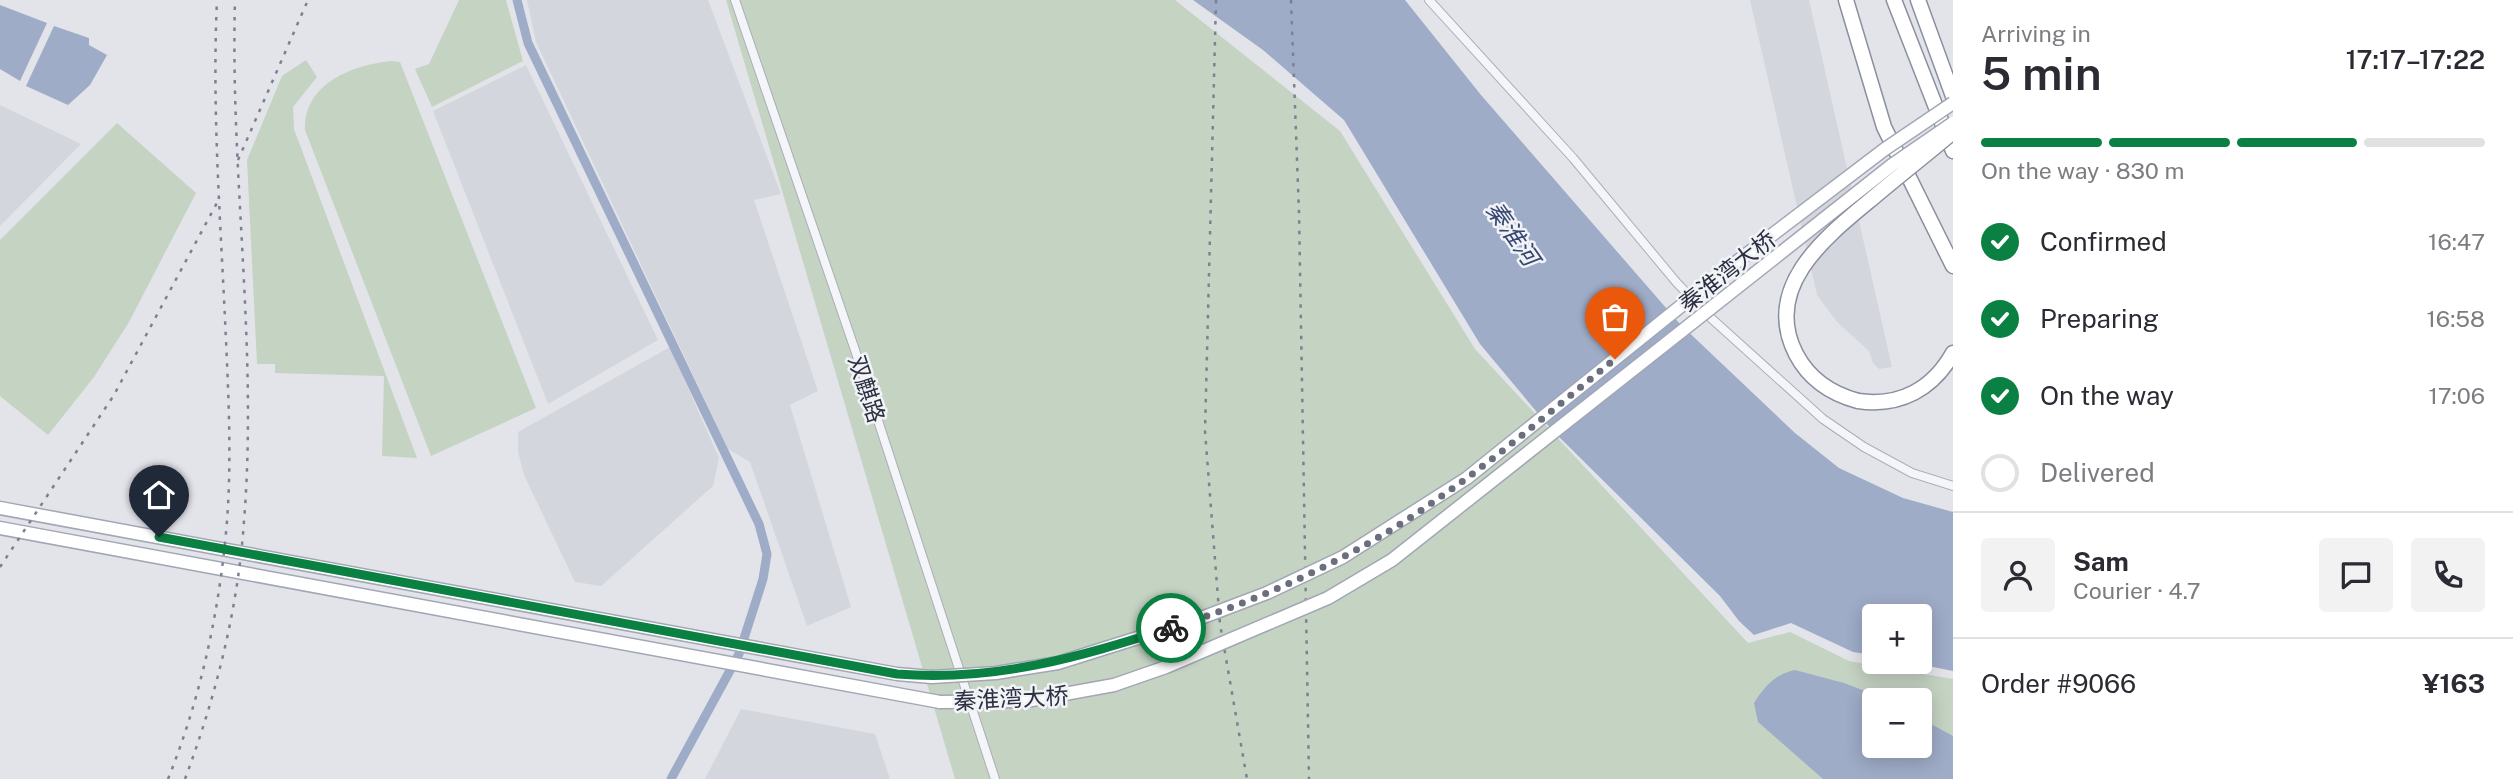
<!DOCTYPE html>
<meta charset="utf-8">
<style>
:root{--surface:#fff;--page:#f2f2f3;--text:#2b2b33;--muted:#7c7c81;--line:#e1e1e2;--accent:#0b8043}
body{margin:0;font-family:"Public Sans","Noto Sans SC",sans-serif;background:var(--page);color:var(--text);height:100vh;display:flex;flex-direction:column;font-size:26px;white-space:nowrap}
*{box-sizing:border-box;margin:0}
p{font-size:23px;color:var(--muted)}
.icon{flex:none;width:38px;height:38px;fill:none;stroke:currentColor;stroke-width:2;stroke-linecap:round;stroke-linejoin:round}
.map{position:relative;flex:1;overflow:hidden}
.sheet{display:flex;flex-direction:column;background:var(--surface);width:560px}
.sheet>*{flex:none}
.tools{position:absolute;left:1862px;top:604px;display:grid;gap:14px}
.tools a{display:grid;place-items:center;width:70px;height:70px;border-radius:7px;background:var(--surface);box-shadow:0 4px 18px #0003;font-size:35px}
.pin{position:absolute;display:grid;place-items:center;width:60px;height:60px;color:#fff;margin:-72px -30px;border-radius:50% 50% 50% 0;rotate:-45deg;box-shadow:0 0 7px #0007}
.pin .icon{rotate:45deg}
.courier{position:absolute;display:grid;place-items:center;width:70px;height:70px;margin:-35px;border:5px solid #0b8043;border-radius:50%;background:#fff;color:#222;box-shadow:0 2px 9px #0007}
.head em{font-style:normal;font-weight:600}
.head div{display:flex;flex-direction:column-reverse}
.head{display:flex;align-items:center;justify-content:space-between;height:119px;padding:0 28px}
h1{font-size:46px;font-weight:600;line-height:52px}
.bar{display:grid;grid-template-columns:repeat(4,1fr);gap:10px 7px;align-content:center;height:84px;padding:0 28px}
.bar i{height:9px;border-radius:5px;background:var(--line)}
.bar .active{background:var(--accent)}
.bar p{grid-column:span 4}
.line{display:flex;align-items:center;gap:18px;padding:0 28px;border-top:2px solid var(--line)}
.line div{flex:1}
.round{display:grid;place-items:center;flex:none;width:74px;height:74px;border-radius:7px;background:var(--page)}
ol{padding:0 28px;list-style:none}
li{display:flex;align-items:center;gap:21px;height:77px}
li p{margin-inline-start:auto}
li .icon{padding:7px;border-radius:50%;background:var(--accent);color:#fff;stroke-width:4}
li:last-child{color:var(--muted)}
li i{width:38px;height:38px;border:4px solid var(--line);border-radius:50%}
main{display:flex;flex:1;min-height:0}
.map>svg:first-child{display:block}
.built{fill:#d4d6de}
.green{fill:#c5d3c3;fill-rule:evenodd}
.water{fill:#9facc7}
.lines{fill:none;stroke-linecap:round;stroke-linejoin:round}
.canal{stroke:#9facc7;stroke-width:9}
.street-casing{stroke:#abaeb7;stroke-width:10}
.primary-casing{stroke:#a2a6b5;stroke-width:15}
.highway-casing{stroke:#8a8f9f;stroke-width:17}
.street{stroke:#f4f5f8;stroke-width:8}
.primary{stroke:#fff;stroke-width:12}
.highway{stroke:#fff;stroke-width:14}
.rail{stroke:#7c8192;stroke-width:2.5;stroke-dasharray:3.5 7;stroke-linecap:butt}
.primary-bridge-casing{stroke:#a2a6b5;stroke-width:15;stroke-linecap:butt}
.highway-bridge-casing{stroke:#8a8f9f;stroke-width:17;stroke-linecap:butt}
.primary-bridge{stroke:#fff;stroke-width:12}
.highway-bridge{stroke:#fff;stroke-width:14}
.done{stroke:#6b6e7c;stroke-width:7;stroke-dasharray:0 12.6}
.route{stroke:#0b8043;stroke-width:9}
.labels{text-anchor:middle;dominant-baseline:central;stroke-width:5;stroke-linejoin:round;paint-order:stroke}
.street-label{font-size:23px;fill:#2b2f40;stroke:#f1f3f7}
.water-label{font-size:24px;font-style:italic;fill:#374872;stroke:#f1f3f7}
</style>
<main>
<div class="map">
<svg width="1953" height="779" viewBox="0 0 1953 779">
<rect width="100%" height="100%" fill="#e2e4ea"/>
<g class="built">
<path d="M527 0H708L781 194 754 200 818 391 790 405 851 607 807 626 750 462 728 449 536 42Z"/>
<path d="M1750 0H1809L1892 367 1879 369 1873 363 1869 351 1837 322 1817 295Z"/>
<path d="M526 65 658 340 548 404 433 111Z"/>
<path d="M0 105 81 144 0 226Z"/>
<path d="M670 347 719 458 713 486 601 586 575 582 524 475 518 452V432Z"/>
<path d="M741 709 875 734 890 779H705Z"/>
</g>
<g class="green">
<path d="M459 0H506L523 61 432 107 415 69 429 64Z"/>
<path d="M726 0H1175L1340 131 1475 349 1748 643 1790 632 1849 661 1953 679V779H955ZM1874 700H1920V746H1874Z"/>
<path d="M306 60 317 77 293 107 294 129 417 458 382 456 384 376 275 373V364H257L247 160 282 76Z"/>
<path d="M391 61 400 62 536 408 431 456 305 130C303 84 352 65 391 61Z"/>
<path d="M117 123 196 193 129 322 94 377 48 435 0 396V240Z"/>
</g>
<g class="water">
<path d="M1193 0H1405L1481 95 1680 324 1795 433 1839 468 1903 498 1953 512V671L1908 662H1920V616H1874V655L1853 652 1791 623 1754 635 1739 621 1720 596 1551 429 1480 344 1344 120 1263 50Z"/>
<path d="M0 5 47 23 20 81 0 69Z"/>
<path d="M54 26 89 38V45L107 55 90 85 68 105 26 86Z"/>
<path d="M1795 670 1844 683 1888 700H1874V746H1920V718L1953 736V779H1823L1758 722 1754 703C1765 686 1775 674 1795 670Z"/>
</g>
<g class="lines">
<path class="canal" d="M517 0 528 43 759 524 767 554 763 579 739 654 671 779"/>
<defs>
<g id="street">
<path d="M735 0 855 350 995 779"/>
<path d="M1429 0 1573 158 1677 283 1712 319 1823 419 1864 447 1912 473 1953 486"/>
</g>
<g id="primary">
<path d="M0 508 897 674 932 677"/>
<path d="M0 528 940 702"/>
</g>
<g id="highway">
<path d="M1846 0 1884 127 1953 266"/>
<path d="M1894 0 1953 151"/>
<path d="M1918 0 1953 96"/>
<path d="M1858 401C1900 407 1933 389 1953 353"/>
</g>
</defs>
<use href="#street" class="street-casing"/>
<use href="#primary" class="primary-casing"/>
<use href="#highway" class="highway-casing"/>
<use href="#street" class="street"/>
<use href="#primary" class="primary"/>
<use href="#highway" class="highway"/>
<g class="rail">
<path d="M1216 0 1205 431 1220 624 1247 779"/>
<path d="M1291 0 1299 213 1309 779"/>
<path d="M238 160 308 0"/>
<path d="M0 567 114 395 218 201"/>
<path d="M168 779C201 697 220 609 227 521 232 454 228 385 225 319 220 213 212 106 217 0"/>
<path d="M185 779C216 696 238 609 244 521 258 347 230 174 235 0"/>
</g>
<defs>
<g id="primary-bridge">
<path d="M932 677 996 673 1058 663 1201 618 1267 593 1343 557 1467 478 1722 273 1885 149 1953 103"/>
<path d="M940 702 1026 701 1114 685 1166 667 1328 598 1392 560 1892 165 1953 123"/>
</g>
<path id="highway-bridge" d="M1858 401C1832 394 1809 379 1796 354 1761 286 1828 235 1874 197 1900 175 1927 154 1953 132"/>
</defs>
<use href="#primary-bridge" class="primary-bridge-casing"/>
<use href="#highway-bridge" class="highway-bridge-casing"/>
<use href="#primary-bridge" class="primary-bridge"/>
<use href="#highway-bridge" class="highway-bridge"/>
</g>
<g class="lines">
<path class="done" d="M1171 628C1266 598 1358 556 1439 498 1501 455 1557 406 1615 359"/>
<path class="route" d="M159 537 897 674C996 682 1078 657 1171 628"/>
</g>
<g class="labels">
<g class="street-label">
<text transform="translate(1727 271) rotate(-38)">秦淮湾大桥</text>
<text transform="translate(867 389) rotate(72)">双麒路</text>
<text transform="translate(1011 698) rotate(-3)">秦淮湾大桥</text>
</g>
<g class="water-label">
<text transform="translate(1513 233) rotate(55)">秦淮河</text>
</g>
</g>
</svg>
<div class="tools">
<a>+</a>
<a>−</a>
</div>
<div class="pin" style="left:1615px;top:359px;background:#ea580c"><svg class="icon" aria-label="bag" viewBox="0 0 24 24"><path d="M5 8h14l-1 12H6zM9 8a3 3 0 0 1 6 0"/></svg></div>
<div class="pin" style="left:159px;top:537px;background:#1f2937"><svg class="icon" aria-label="home" viewBox="0 0 24 24"><path d="M3 11l9-7 9 7M6 9v11h12V9"/></svg></div>
<div class="courier" style="left:1171px;top:628px"><svg class="icon" aria-label="bike" viewBox="0 0 24 24"><circle cx="6" cy="16" r="4"/><circle cx="18" cy="16" r="4"/><path d="M6 16l4-8h5l3 8M10 8l3 8H6M13 5h3"/></svg></div>
</div>
<section class="sheet">
<div class="head"><div><h1>5 min</h1><p>Arriving in</p></div><em>17:17–17:22</em></div>
<div class="bar"><i class="active"></i><i class="active"></i><i class="active"></i><i></i><p>On the way · 830 m</p></div>
<ol>
<li><svg class="icon" aria-label="check" viewBox="0 0 24 24"><path d="M5 12l5 5 9-10"/></svg>Confirmed<p>16:47</p></li>
<li><svg class="icon" aria-label="check" viewBox="0 0 24 24"><path d="M5 12l5 5 9-10"/></svg>Preparing<p>16:58</p></li>
<li><svg class="icon" aria-label="check" viewBox="0 0 24 24"><path d="M5 12l5 5 9-10"/></svg>On the way<p>17:06</p></li>
<li><i></i>Delivered</li>
</ol>
<div class="line" style="height:126px"><a class="round"><svg class="icon" aria-label="person" viewBox="0 0 24 24"><circle cx="12" cy="8" r="4"/><path d="M4 21q1-7 8-7t8 7"/></svg></a><div><b>Sam</b><p>Courier · 4.7</p></div><a class="round"><svg class="icon" aria-label="chat" viewBox="0 0 24 24"><path d="M4 5h16v11H9l-5 4z"/></svg></a><a class="round"><svg class="icon" aria-label="phone" viewBox="0 0 24 24"><path d="M5 4h4l2 5-3 2q2 4 5 5l2-3 5 2v4C11 20 4 13 5 4z"/></svg></a></div>
<div class="line" style="height:91px"><div>Order #9066</div><b>¥163</b></div>
</section>
</main>
